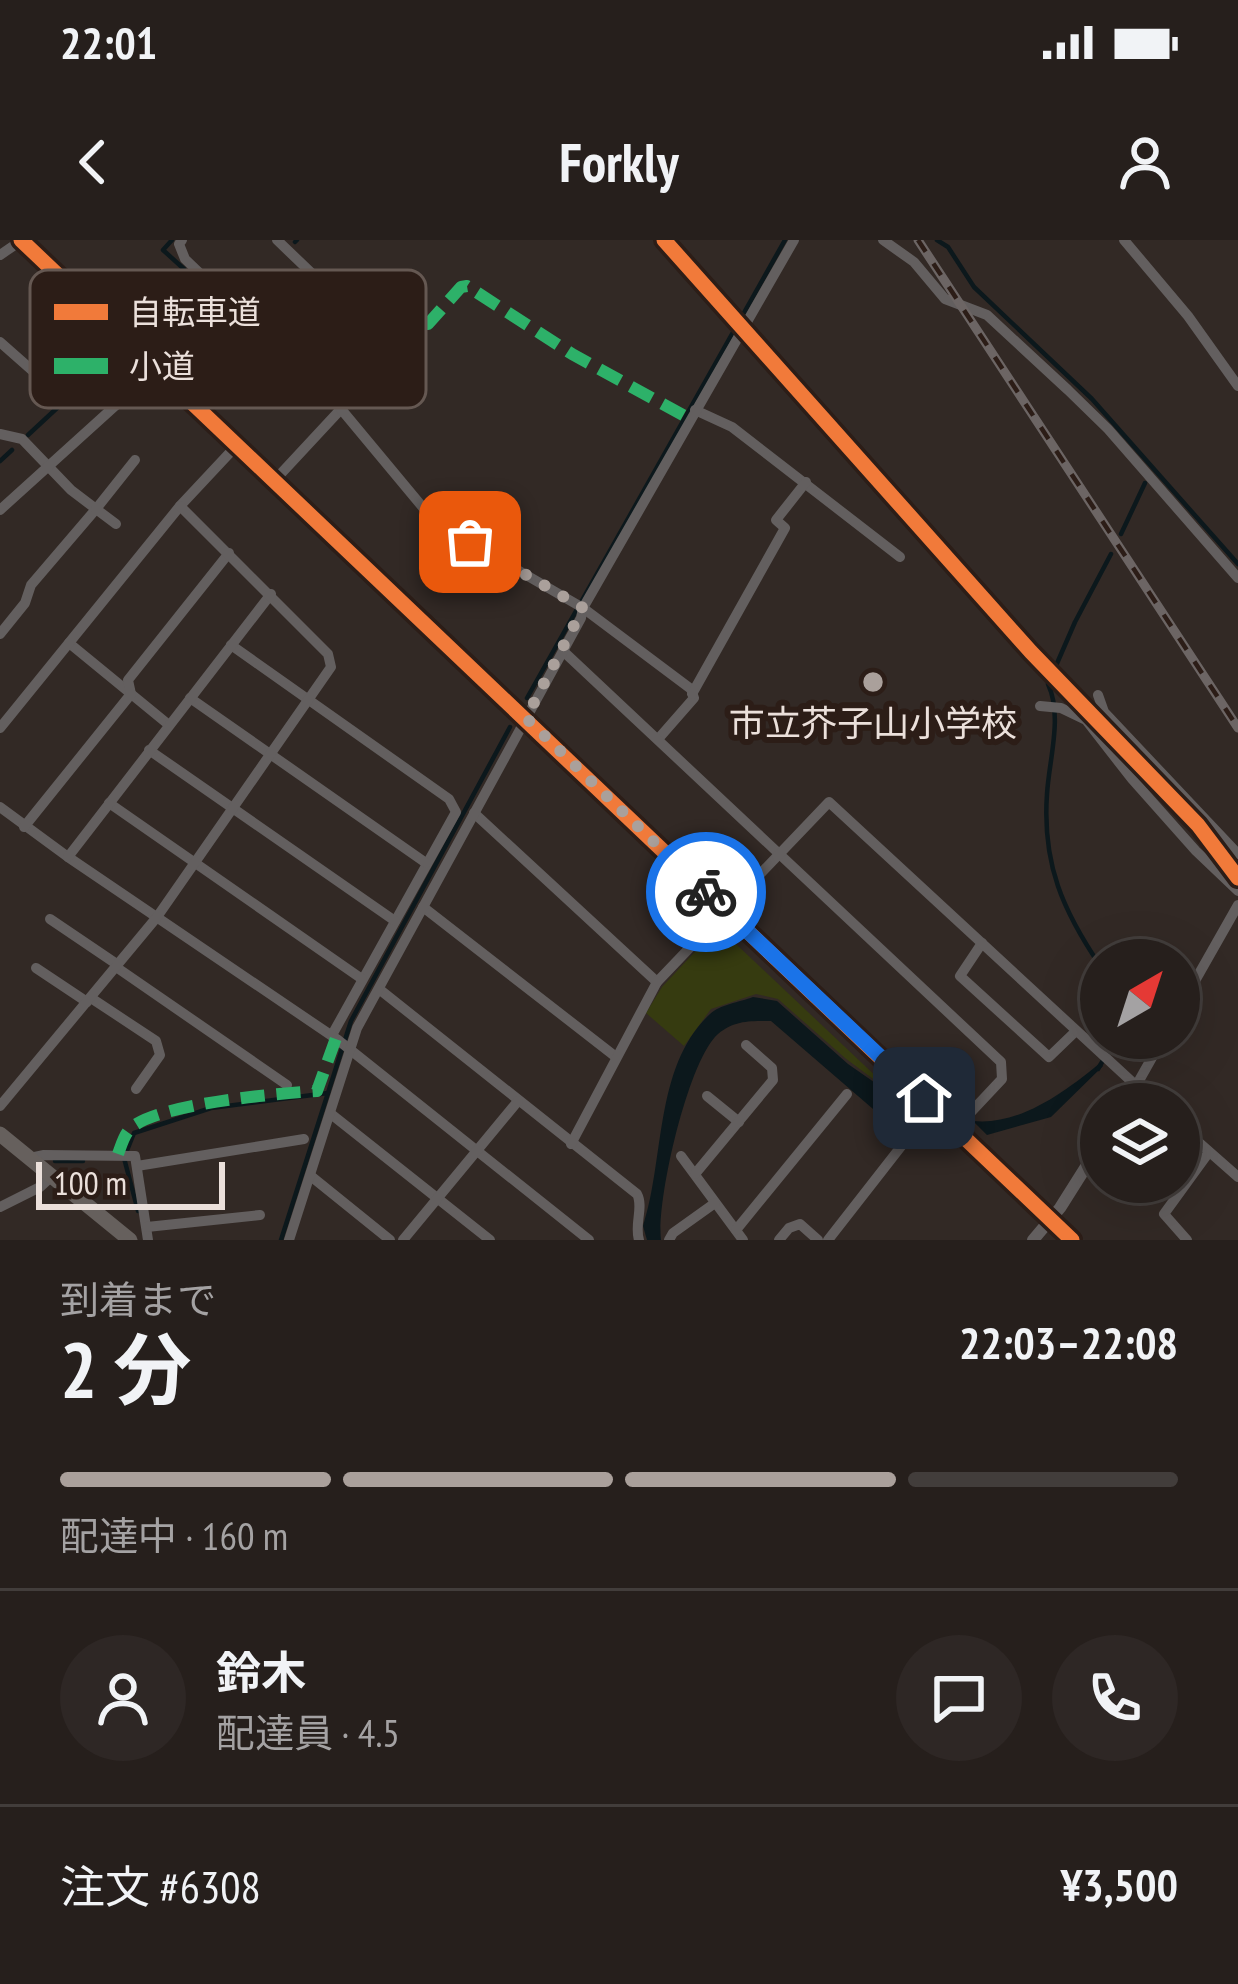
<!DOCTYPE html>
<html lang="ja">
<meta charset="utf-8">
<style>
:root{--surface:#261f1c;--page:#2e2725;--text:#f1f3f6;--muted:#a4a2a3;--line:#423d3b;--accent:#aaa09b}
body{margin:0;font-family:"PT Sans Narrow","Noto Sans JP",sans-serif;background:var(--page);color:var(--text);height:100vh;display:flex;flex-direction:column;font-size:45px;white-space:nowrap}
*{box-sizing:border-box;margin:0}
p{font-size:39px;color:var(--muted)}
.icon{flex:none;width:66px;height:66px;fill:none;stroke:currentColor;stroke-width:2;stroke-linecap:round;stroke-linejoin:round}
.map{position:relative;height:1000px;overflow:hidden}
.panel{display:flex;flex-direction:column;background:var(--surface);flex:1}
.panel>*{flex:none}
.needle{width:78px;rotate:39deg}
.tools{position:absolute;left:1080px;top:699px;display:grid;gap:24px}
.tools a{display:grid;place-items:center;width:120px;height:120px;border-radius:50%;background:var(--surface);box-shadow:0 12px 48px #0002,0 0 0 3px var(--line);font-size:60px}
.scale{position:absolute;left:36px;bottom:30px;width:189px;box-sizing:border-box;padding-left:12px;border:6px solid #ebe0db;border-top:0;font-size:33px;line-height:42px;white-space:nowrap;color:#ebe0db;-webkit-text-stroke:9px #2c1d17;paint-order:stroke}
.pin{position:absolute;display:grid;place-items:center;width:102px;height:102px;color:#fff;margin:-51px;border-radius:24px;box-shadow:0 6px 18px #0006}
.courier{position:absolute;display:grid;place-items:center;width:120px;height:120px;margin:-60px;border:9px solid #1a73e8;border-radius:50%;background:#fff;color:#222;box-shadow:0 3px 15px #0007}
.headline em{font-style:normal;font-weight:700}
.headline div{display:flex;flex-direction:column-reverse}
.headline{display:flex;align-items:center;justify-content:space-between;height:204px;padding:0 60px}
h1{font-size:78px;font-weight:700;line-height:90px}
.bar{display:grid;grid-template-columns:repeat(4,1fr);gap:18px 12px;align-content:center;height:144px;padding:0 60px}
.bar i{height:15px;border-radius:9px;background:var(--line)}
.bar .active{background:var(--accent)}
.bar p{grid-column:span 4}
.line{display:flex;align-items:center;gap:30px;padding:0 60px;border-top:3px solid var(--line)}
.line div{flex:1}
.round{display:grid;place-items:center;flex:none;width:126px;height:126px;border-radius:63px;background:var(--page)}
.status{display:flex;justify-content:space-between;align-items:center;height:84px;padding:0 60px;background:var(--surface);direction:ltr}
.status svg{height:33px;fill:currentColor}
header{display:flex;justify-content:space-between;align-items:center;height:156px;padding:0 60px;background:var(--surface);font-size:54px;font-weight:700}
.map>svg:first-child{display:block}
.green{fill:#363b10}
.water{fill:#0c181c}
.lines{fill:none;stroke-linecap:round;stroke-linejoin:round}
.stream{stroke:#0c181c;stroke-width:4.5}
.pedestrian{stroke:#635f5f;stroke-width:8}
.minor{stroke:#635f5f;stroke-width:10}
.tertiary{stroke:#635f5f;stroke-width:12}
.primary{stroke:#66605d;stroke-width:15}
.rail-casing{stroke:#6c6564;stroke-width:9}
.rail{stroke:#2c1d17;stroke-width:4.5;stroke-dasharray:14;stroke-linecap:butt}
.quiet{stroke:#2db169;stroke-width:12;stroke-dasharray:24 12;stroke-linecap:butt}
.cycleway-casing{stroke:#2c1d17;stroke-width:22}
.cycleway{stroke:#f17a3a;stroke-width:15}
.done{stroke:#aaa09b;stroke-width:12;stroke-dasharray:0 21.6}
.route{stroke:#1a73e8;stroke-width:15}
.poi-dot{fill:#aaa09b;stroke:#2c1d17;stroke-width:4.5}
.labels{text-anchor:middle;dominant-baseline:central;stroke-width:12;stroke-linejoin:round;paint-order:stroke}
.poi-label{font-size:36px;fill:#ebe0db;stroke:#2c1d17}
.key{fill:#2c1d17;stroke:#655852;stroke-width:3}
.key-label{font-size:33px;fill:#ebe0db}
</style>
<div class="status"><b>22:01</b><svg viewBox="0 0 49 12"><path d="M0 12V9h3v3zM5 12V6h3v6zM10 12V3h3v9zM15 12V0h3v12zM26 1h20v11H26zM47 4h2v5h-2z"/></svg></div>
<header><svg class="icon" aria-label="back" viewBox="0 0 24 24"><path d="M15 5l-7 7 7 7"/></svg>Forkly<svg class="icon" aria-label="person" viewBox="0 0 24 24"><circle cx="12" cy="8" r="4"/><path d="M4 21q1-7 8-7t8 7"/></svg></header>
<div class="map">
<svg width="1238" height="1000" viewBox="0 0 1238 1000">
<rect width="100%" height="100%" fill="#322925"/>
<path class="green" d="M718 687 900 859 845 818 778 759 756 754 711 769 684 806 646 773 662 747Z"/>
<g class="water">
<path d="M753 757 777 761 848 824 904 863 906 874 916 876V883L884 872 880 875 771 781C750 781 735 780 718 794 688 820 656 961 661 1000H647L643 986C665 919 654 826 710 774 719 765 740 762 753 757Z"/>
<path d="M1100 823 1103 826 1051 877 987 895 973 881C1020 886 1066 851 1100 823Z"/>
</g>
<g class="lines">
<g class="stream">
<path d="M937 0 948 7 974 47 1092 159 1238 324"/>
<path d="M295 2 297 0"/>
<path d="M134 82 184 29 163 10 172 0"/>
<path d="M28 195 84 143 91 127 110 107"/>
<path d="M0 221 12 210"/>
<path d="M1121 294 1145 243"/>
<path d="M527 458 785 0"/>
<path d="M1101 727C1063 671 1042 624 1047 554 1049 520 1063 476 1048 444L1075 382 1111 314"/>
<path d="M1098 829 1116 798"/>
<path d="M55 921H83"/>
<path d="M138 971 124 918 134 893 211 868 328 853"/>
<path d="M281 1000 351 781 510 487"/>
</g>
<path class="pedestrian" d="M1048 429 1198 585 1238 638"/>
<g class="minor">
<path d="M182 0 179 4 185 19 341 169 275 240"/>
<path d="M277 0 396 114 341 169 435 282 583 368 691 449 694 458 659 498"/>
<path d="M883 0 914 22 945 59 987 75 1068 150 1108 189 1238 338"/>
<path d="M1124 0 1188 76 1238 146"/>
<path d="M0 15 22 0"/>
<path d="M0 102 60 155"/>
<path d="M396 114 424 83"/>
<path d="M695 170 732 187 900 317"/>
<path d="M0 194 22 199 71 250 96 269 31 345 25 363 0 394"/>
<path d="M0 270 157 128"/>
<path d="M116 284 96 269 135 220"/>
<path d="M69 403 169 485"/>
<path d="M231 405 449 559 456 572 332 795"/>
<path d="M563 411 1001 822 1002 839 956 888"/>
<path d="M692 454 785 288 776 280 806 242"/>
<path d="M1098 455 1104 472 1238 614"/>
<path d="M190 458 426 623"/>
<path d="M1040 466 1061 468 1086 480 1132 539 1196 611 1238 651"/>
<path d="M0 488 180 266 238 204"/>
<path d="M149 510 395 681"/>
<path d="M109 563 362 739"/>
<path d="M0 567 68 617 338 800 589 1000"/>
<path d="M474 573 657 742"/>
<path d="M24 587 131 454 128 440 229 313"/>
<path d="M68 617 271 354"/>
<path d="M423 667 616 817"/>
<path d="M50 679 118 725"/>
<path d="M982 703 960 736 1049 817 1076 791"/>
<path d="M116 727 287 845"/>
<path d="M36 728 87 762"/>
<path d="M379 749 637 954C644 967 634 984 639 1000"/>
<path d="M91 758 156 801 160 815 136 849"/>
<path d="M1179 769 1238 665"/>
<path d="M1136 846 1163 798"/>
<path d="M707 856 739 882"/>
<path d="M0 866 157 677 331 427 328 414 180 266"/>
<path d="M331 874 490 1000"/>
<path d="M1179 885 1238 937"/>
<path d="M571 904 657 742 829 562 1156 864"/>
<path d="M681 916 743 1000"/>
<path d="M30 918 44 915 135 916 148 1000"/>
<path d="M137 926 304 899"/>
<path d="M695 934 773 840 772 828 746 805"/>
<path d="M312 937 390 1000"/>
<path d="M0 967 40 947 52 936"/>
<path d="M147 987 260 975"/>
<path d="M736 990 847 854"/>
<path d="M289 1000 357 788 581 378 583 368 794 0"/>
<path d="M403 1000 518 861"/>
<path d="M669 1000 673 993 715 963"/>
<path d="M779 1000 789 988 800 984 818 1000"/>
<path d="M828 1000 910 895"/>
<path d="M1187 1000 1164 974 1209 912"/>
</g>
<g class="tertiary">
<path d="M21 0 1072 1000"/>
<path d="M1125 864 1136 846"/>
<path d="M1033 1000 1060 968 1101 903"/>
</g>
<path class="primary" d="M0 894 130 1000"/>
<defs>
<path id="rail" d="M918 0 1238 488"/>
</defs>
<use href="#rail" class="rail-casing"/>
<use href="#rail" class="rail"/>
<g class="quiet">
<path d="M424 83 428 84 461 47 467 46 572 114 690 179"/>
<path d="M118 914C121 906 124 895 130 889 154 864 281 853 317 851L336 798"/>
</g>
<defs>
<g id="cycleway">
<path d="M21 0 1072 1000"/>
<path d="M664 0 1031 412 1198 585 1238 638"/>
</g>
</defs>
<use href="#cycleway" class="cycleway-casing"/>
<use href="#cycleway" class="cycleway"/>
</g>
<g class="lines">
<path class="done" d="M470 302 583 368 526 478 706 652"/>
<path class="route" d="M706 652 924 858"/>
</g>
<circle class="poi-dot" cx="873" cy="442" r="12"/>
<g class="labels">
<g class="poi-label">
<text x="873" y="482">市立芥子山小学校</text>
</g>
</g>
<rect x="30" y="30" width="396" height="138" rx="18" class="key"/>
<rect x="54" y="64" width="54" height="16" fill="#f17a3a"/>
<rect x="54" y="118" width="54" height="16" fill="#2db169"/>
<g class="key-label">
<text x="129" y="84">自転車道</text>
<text x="129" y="138">小道</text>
</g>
</svg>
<div class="tools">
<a><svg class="needle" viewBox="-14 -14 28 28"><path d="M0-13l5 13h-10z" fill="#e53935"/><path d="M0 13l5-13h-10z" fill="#a4a2a3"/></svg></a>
<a><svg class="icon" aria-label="layers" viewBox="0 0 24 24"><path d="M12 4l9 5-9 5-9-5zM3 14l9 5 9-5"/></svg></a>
</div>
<div class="scale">100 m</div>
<div class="pin" style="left:470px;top:302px;background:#ea580c"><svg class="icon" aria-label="bag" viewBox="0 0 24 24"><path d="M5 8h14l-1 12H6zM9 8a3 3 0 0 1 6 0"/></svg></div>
<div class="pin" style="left:924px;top:858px;background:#1f2937"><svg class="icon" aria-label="home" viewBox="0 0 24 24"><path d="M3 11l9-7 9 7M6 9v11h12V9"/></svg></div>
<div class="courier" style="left:706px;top:652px"><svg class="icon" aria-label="bike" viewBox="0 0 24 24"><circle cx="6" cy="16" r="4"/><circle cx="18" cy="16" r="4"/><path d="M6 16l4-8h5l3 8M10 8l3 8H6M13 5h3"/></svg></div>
</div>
<section class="panel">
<div class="headline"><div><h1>2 分</h1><p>到着まで</p></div><em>22:03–22:08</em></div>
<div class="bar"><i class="active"></i><i class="active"></i><i class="active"></i><i></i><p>配達中 · 160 m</p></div>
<div class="line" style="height:216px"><a class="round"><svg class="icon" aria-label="person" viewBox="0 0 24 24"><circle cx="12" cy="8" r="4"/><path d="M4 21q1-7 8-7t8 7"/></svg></a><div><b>鈴木</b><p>配達員 · 4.5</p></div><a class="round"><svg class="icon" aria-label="chat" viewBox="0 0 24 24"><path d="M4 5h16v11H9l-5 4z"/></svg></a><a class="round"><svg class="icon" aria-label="phone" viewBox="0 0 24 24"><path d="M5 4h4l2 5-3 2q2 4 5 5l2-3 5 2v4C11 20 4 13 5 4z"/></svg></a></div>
<div class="line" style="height:156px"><div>注文 #6308</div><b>¥3,500</b></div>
</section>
